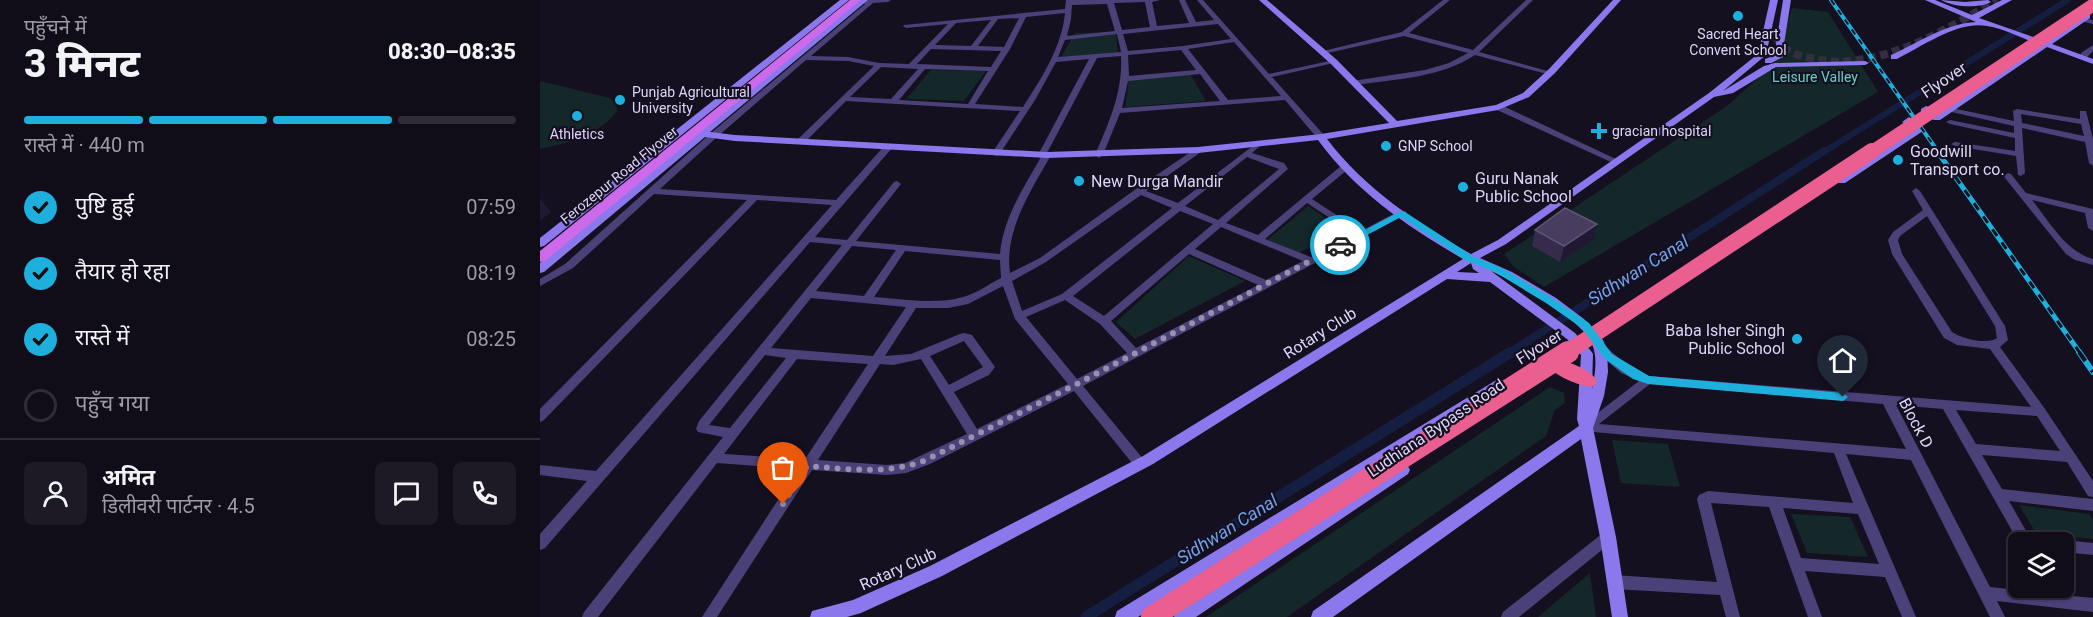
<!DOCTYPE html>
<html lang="hi">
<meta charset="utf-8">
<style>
:root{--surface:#100c18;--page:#1e1a25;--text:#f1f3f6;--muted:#9c9ba2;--line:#302c37;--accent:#1db0dd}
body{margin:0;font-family:Roboto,"Noto Sans Devanagari",sans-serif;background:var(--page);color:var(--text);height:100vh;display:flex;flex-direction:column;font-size:22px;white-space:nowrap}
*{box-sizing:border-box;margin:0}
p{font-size:20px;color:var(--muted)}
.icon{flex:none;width:33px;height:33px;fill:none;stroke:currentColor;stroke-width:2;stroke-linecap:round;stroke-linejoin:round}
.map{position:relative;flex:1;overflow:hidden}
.panel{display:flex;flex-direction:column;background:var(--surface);width:540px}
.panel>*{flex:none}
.fabs{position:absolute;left:1468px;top:532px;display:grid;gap:12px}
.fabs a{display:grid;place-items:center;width:66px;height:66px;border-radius:9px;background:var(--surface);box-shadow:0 2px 4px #0004,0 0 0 2px var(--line);font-size:30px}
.pin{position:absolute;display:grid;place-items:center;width:51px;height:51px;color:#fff;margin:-62px -26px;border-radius:50% 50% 50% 0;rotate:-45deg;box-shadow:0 0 6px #0007}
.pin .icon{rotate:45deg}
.courier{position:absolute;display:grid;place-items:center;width:60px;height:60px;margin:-30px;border:4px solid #1db0dd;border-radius:50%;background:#fff;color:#222;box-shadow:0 2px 8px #0007}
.summary em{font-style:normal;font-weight:800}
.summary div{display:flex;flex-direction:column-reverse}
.summary{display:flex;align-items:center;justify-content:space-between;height:102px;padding:0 24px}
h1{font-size:39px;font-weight:800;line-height:45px}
.bar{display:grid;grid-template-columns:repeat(4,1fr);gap:9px 6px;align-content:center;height:72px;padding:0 24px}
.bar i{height:8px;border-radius:4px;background:var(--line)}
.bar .selected{background:var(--accent)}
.bar p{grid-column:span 4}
.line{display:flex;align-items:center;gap:15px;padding:0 24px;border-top:2px solid var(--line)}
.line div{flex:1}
.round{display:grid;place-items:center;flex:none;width:63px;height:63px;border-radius:9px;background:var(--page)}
ol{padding:0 24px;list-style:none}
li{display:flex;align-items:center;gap:18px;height:66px}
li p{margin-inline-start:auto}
li .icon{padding:6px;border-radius:50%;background:var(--accent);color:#111;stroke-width:4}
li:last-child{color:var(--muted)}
li i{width:33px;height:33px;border:3px solid var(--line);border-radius:50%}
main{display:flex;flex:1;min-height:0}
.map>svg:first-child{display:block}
.green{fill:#142729}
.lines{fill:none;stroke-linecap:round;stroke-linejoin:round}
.canal-far2{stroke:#141e40;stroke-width:6}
.canal-far1{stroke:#141e40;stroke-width:8}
.canal{stroke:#141e40;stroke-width:11}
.secondary-tunnel{stroke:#332e41;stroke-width:8;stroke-dasharray:8 4.5;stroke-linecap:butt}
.street{fill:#4b4179;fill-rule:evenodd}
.secondary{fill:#8b78ed;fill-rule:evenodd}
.primary{fill:#cd6aeb;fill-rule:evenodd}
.highway{fill:#ea5f8f;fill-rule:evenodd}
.rail-far2-casing{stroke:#1db0dd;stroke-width:4}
.rail-far1-casing{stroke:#1db0dd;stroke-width:5}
.rail-casing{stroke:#1db0dd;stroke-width:6}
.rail-far2{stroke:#151020;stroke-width:2;stroke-dasharray:6;stroke-linecap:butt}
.rail-far1{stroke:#151020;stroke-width:3;stroke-dasharray:8;stroke-linecap:butt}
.rail{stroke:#151020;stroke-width:4;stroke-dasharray:11;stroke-linecap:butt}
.highway-bridge-far2{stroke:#ea5f8f;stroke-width:13}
.highway-bridge-far1{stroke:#ea5f8f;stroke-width:16}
.highway-bridge{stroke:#ea5f8f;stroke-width:22}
.wall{fill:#362b4c}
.shaded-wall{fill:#211833}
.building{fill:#483d5f;stroke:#5f5577;stroke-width:1.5}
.route{fill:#1db0dd}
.done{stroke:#9890ad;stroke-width:6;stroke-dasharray:0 10.8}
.poi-dot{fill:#1db0dd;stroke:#151020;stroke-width:2}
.labels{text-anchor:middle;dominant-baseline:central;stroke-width:4.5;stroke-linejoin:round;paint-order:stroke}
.far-poi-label{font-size:14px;fill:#ded5f9;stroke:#151020;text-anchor:start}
.far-park-label{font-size:14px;fill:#6ad0c4;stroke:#151020}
.far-street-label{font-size:14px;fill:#ded5f9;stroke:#151020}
.street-label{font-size:16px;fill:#ded5f9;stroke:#151020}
.poi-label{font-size:16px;fill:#ded5f9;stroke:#151020;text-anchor:start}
.water-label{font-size:18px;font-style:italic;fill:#70a2ec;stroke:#151020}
</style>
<main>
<section class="panel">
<div class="summary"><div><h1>3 मिनट</h1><p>पहुँचने में</p></div><em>08:30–08:35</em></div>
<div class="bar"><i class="selected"></i><i class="selected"></i><i class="selected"></i><i></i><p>रास्ते में · 440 m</p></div>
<ol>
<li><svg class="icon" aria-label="check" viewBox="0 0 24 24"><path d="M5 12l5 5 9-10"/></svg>पुष्टि हुई<p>07:59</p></li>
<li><svg class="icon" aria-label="check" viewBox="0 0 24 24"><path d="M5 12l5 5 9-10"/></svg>तैयार हो रहा<p>08:19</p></li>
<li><svg class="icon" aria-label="check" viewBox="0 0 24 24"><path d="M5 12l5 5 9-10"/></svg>रास्ते में<p>08:25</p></li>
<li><i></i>पहुँच गया</li>
</ol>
<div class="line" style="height:108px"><a class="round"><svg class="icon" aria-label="person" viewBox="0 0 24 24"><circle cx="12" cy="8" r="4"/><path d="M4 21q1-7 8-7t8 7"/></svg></a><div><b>अमित</b><p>डिलीवरी पार्टनर · 4.5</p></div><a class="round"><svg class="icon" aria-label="chat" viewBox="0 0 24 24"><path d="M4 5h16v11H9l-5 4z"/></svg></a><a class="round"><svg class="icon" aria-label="phone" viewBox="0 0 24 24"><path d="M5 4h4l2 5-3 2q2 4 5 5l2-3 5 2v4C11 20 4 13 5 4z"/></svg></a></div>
</section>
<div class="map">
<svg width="1553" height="617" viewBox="0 0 1553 617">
<rect width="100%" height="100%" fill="#151020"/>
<g class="green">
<path d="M1252 8 1288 12 1338 92 1004 287 974 267 964 254 1187 106 1227 70 1246 28Z"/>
<path d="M576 32 578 53 521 57 535 33Z"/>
<path d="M391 70 446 71 424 101 366 99Z"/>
<path d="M650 74 666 101 585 107 589 79Z"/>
<path d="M0 81 70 98 76 104 77 111C60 134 28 143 0 149Z"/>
<path d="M768 206 806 231 758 253 727 240Z"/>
<path d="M649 256 705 281 595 339 576 322Z"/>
<path d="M1010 387 1024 393 1025 403 1015 410 1006 436 747 617H666Z"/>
<path d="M1072 440 1128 444 1140 487 1081 483Z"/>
<path d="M1479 505 1549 514 1553 519V539L1496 533Z"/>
<path d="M1251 514 1310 517 1328 557 1267 553Z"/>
<path d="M1050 573 1056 617H998Z"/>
</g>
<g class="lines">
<path class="canal-far2" d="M1282 153 1528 0"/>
<path class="canal-far1" d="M969 353 1284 151"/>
<path class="canal" d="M546 617 971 352"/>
<path class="secondary-tunnel" d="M1236 37C1243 51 1256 55 1270 58 1334 74 1404 31 1457 0"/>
<g class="street">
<path d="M325 0H351L348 2 333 3 271 56 308 57 339 63 369 64 408 24 366 28 363 26 364 25 525 9 526 0H620L612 2 617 26 649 23 639 0H645L656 22 674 20 657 0H663L729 74 794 60 798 62 732 77 784 135V139H778L745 100 580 113 563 155 559 158 555 155C569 122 583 92 581 56L557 58 507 153 511 155C491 191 464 230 470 273L500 258 596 189 658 147 662 150 661 152 606 191 638 203 718 142 722 144 712 153 744 163 748 169 686 223 718 235 801 166 804 165 808 168 807 170 772 199 821 231 859 211H865L867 213 824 237 543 386 604 460 606 464 604 468 600 469 596 468 534 391 390 464 366 473 347 475 272 470 177 617H162L258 469 177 463 58 617H42L44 612 183 437 158 432 156 429 159 421 302 245 270 242 5 548 0 550V534L47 481 0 475V465L56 471 292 205 217 200 4 420 0 422V409L207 200 114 194 33 268 0 286V279L25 264 171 133 325 4 322 2ZM605 2 610 27 582 30 574 3ZM567 4 575 31 527 36 531 19 532 5ZM525 13C522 47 501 79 483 107L435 104 470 49 486 17ZM479 18 464 47 438 46 458 19ZM451 20 431 46 395 45 416 23ZM678 24 691 39 643 46 588 51 583 34ZM577 34 581 52 518 57 525 40ZM694 42 741 96 688 100 648 49ZM391 49 461 51 451 67 377 64ZM641 50 656 70 589 76 588 55ZM549 59 498 155 501 157C484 187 463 218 460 254L316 241 361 184 357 181 354 182 307 240 275 237 352 148 353 146 349 144H346L296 200 120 189 177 137 266 60 308 61 334 66 257 140V144H263L306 101 480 111 452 153 456 156 459 155 495 100 516 62ZM341 67 378 69 351 99 310 97ZM385 69 448 71 428 104 359 100ZM660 74 680 101 582 108 588 81ZM707 157 739 169 678 220 645 206ZM601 195 632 208 522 294 482 311 472 281 506 262ZM767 203 814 234 771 257 725 239ZM640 211 673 224 564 316 533 296ZM681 227 763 261 726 280 655 249ZM312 246 356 250 324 296 276 291ZM365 251 460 260 461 278C449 284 436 294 423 297 395 305 362 299 334 297ZM649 254 718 285 596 348 571 321ZM463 286 475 319 528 384 437 429 414 392 449 375 455 367 432 335 424 333 420 334 371 354 345 356 376 308H408L428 304ZM271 298 366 307 333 356 231 348ZM525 300 560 324 587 353 537 379 486 317ZM424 341 443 367 409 385 390 356ZM225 355 246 358 190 428 169 425ZM257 359 328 364 265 459 184 454ZM381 359 427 434 365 463 347 465 278 460 340 364 353 365Z"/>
<path d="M903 0H910L869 33 933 50 986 0H993L939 52 1015 73 1011 75 935 55C900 78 856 79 815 85H812V81L885 70 909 63 928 53 864 36 783 54 779 52 862 32Z"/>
<path d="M1542 18 1553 20V24L1540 21 1539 20Z"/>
<path d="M1553 45V51L1547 57H1541V53Z"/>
<path d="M955 105H961L1080 161 1076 164 1073 163 955 109Z"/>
<path d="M1407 107 1474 121 1473 111 1477 109 1540 119V111H1546L1553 139V166L1549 163 1545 142 1482 128 1485 173 1481 176 1478 175 1476 156 1415 146 1411 144 1415 142 1475 151V138L1410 124 1406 122 1410 120 1474 133V126L1407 111ZM1481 114 1541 124 1544 136 1482 123Z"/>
<path d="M1468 173 1471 174 1486 193 1553 209V231L1548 228 1545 213 1492 200C1509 221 1526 252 1553 259V265L1535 260 1526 254 1465 178 1464 176Z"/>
<path d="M1376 188 1380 191 1465 326 1468 340 1460 347 1505 409 1553 481V497L1548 496 1527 462 1442 455 1462 489 1553 499V511L1469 501 1493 543H1479L1403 409 1356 405 1450 587 1506 593 1504 588H1519L1522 595 1553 598V612L1457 601 1465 617H1450L1371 460 1306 454 1376 617H1362L1345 577 1265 571 1282 617H1268L1229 507 1171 503 1200 617H1186L1180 595 1074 589 1069 587 1067 582 1069 577 1074 575 1177 582 1157 499 1159 495 1168 491 1313 503 1294 453 1042 431 1040 428 1042 425 1099 381 1081 373 1057 352 1055 349 1057 346H1065L1089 367 1109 376 1491 407 1450 349 1417 345 1404 338 1352 254 1348 240 1353 232 1383 210 1372 191ZM1387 216 1455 326 1457 338C1446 345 1423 339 1412 332L1362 254 1358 240 1360 236ZM1110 384 1343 404 1366 449 1059 424ZM1416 410 1497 416 1520 451 1436 444ZM1243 508 1318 514 1339 564 1261 558Z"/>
<path d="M1068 531 1073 533 1075 537 1073 541 979 617H961L963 612 1063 533Z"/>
<path d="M1524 540 1553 543V555L1524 552V543H1519Z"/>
</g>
<g class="secondary">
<path d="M300 0H309L4 246 0 247V238Z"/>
<path d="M320 0H328L170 132 195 135 507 152 658 147 781 134 849 123 791 64 719 0H727L797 60 857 121 956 105 983 93 1009 69 1073 0H1081L1015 73 989 97 958 110 787 139C825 189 877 223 931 254L958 240 1169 93 1218 54 1230 0H1238L1226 55 1183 91 1224 66 1235 63 1325 61 1329 63 1325 65 1236 67 1193 93 1174 97 966 244 940 258 972 272 1016 298 1044 319 1063 340 1067 350 1068 372 1064 396 1053 428 1076 537 1088 617H1072L1060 537 1041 439 793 617H771L773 611 1039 426 1037 419 1041 355 1027 339 950 282 907 279 613 464 402 576 321 613 307 617H270L272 611 313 600 390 566 603 456 923 259C868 227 816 192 778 140L658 153 507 158 195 141 165 137 4 272 0 273V263ZM931 263 933 269 939 273 917 272ZM951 271C975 282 1042 319 1052 344 1058 358 1055 375 1052 389L1053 354 1051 351 1035 333Z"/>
<path d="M1243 0H1251L1244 44 1247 55 1231 63H1225V59L1239 54 1236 44Z"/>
<path d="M1385 0H1395L1432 15 1462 0H1472L1439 18 1505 41 1544 14H1550V18L1512 44 1553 59V64L1507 47 1400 120H1394L1381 113V109L1386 106 1389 107 1390 110 1397 114 1500 45C1484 39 1463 28 1447 26 1417 21 1383 46 1357 59H1351V55C1378 43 1406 23 1436 22Z"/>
<path d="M1401 0 1425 2 1448 0 1451 2C1438 9 1414 7 1401 0Z"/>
<path d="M1369 117 1383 127V131L1305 183H1297V179L1374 129 1362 122Z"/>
<path d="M958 379 963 381 965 384 963 387 598 617H575L577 611Z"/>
<path d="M863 464 868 466 870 470 868 474 656 617H634L636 611Z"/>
</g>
<path class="primary" d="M310 0H321L5 261 0 262V251Z"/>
<path class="highway" d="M1018 359C1031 363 1050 369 1057 381L1054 386C1044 389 1013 375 1008 366L1011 361Z"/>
<defs>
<path id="rail-far2" d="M1291 0 1399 153"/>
<path id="rail-far1" d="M1397 151 1540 353"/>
<path id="rail" d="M1539 352 1553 372"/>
</defs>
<use href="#rail-far2" class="rail-far2-casing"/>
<use href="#rail-far1" class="rail-far1-casing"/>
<use href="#rail" class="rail-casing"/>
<use href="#rail-far2" class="rail-far2"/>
<use href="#rail-far1" class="rail-far1"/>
<use href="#rail" class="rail"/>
<path class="highway-bridge-far2" d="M1330 153 1553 5"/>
<path class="highway-bridge-far1" d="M1026 353 1332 151"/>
<path class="highway-bridge" d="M612 617 1028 352"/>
</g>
<path class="wall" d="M995 230 1053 240 1020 262 992 246Z"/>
<g class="shaded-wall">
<path d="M0 198 11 212 0 221Z"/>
<path d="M1057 224 1053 240 1020 262 1024 246Z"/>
</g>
<path class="building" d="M1025 208 1057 224 1024 246 995 230Z"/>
<path class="route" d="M859 212H865L934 257 962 268 1012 298 1049 323 1072 354 1109 376 1303 393 1308 397 1303 401 1108 384 1093 379 1065 359 1042 328 1006 303 955 272 927 261 861 217 804 247 796 245Z"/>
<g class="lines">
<path class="done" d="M243 504 267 466C308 469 348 475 386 460L535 385 800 245"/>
</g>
<g class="poi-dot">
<circle cx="1198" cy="16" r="6"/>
<circle cx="80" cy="100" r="6"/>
<circle cx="37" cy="116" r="6"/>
<path d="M1056 122h6v6h6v6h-6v6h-6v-6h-6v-6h6z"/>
<circle cx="846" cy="146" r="6"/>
<circle cx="1358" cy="160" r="6"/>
<circle cx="539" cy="181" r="6"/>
<circle cx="923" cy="187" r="6"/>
<circle cx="1257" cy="339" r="6"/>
</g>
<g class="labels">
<g class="far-poi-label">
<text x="1198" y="34" text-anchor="middle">Sacred Heart<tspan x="1198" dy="16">Convent School</tspan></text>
<text x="92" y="92">Punjab Agricultural<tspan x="92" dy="16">University</tspan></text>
<text x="1072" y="131">gracian hospital</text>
<text x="37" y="134" text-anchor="middle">Athletics</text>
<text x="858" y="146">GNP School</text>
</g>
<g class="far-park-label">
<text x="1275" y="77">Leisure Valley</text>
</g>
<g class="far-street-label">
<text transform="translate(79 175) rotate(-39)">Ferozepur Road Flyover</text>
</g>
<g class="street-label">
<text transform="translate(1404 80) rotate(-34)">Flyover</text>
<text transform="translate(780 333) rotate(-32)">Rotary Club</text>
<text transform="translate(999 347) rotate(-32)">Flyover</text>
<text transform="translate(1376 423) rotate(62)">Block D</text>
<text transform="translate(896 428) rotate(-34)">Ludhiana Bypass Road</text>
<text transform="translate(358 569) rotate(-24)">Rotary Club</text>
</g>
<g class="poi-label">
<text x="1370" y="151">Goodwill<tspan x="1370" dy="18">Transport co.</tspan></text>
<text x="935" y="178">Guru Nanak<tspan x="935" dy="18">Public School</tspan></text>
<text x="551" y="181">New Durga Mandir</text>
<text x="1245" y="330" text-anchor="end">Baba Isher Singh<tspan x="1245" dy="18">Public School</tspan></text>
</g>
<g class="water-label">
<text transform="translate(1098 270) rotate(-32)">Sidhwan Canal</text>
<text transform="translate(687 529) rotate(-32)">Sidhwan Canal</text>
</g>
</g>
</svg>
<div class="fabs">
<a><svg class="icon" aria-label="layers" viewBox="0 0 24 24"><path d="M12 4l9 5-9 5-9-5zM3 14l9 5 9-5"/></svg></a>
</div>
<div class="pin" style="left:243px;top:504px;background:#ea580c"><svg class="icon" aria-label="bag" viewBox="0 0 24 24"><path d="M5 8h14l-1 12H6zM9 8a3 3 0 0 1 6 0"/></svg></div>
<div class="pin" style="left:1303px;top:397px;background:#1f2937"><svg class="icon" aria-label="home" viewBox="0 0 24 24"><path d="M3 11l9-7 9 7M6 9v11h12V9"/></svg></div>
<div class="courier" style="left:800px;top:245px"><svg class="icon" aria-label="car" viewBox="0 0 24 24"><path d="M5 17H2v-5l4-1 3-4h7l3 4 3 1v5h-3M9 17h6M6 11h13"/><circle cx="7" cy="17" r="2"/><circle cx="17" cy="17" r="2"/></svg></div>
</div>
</main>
